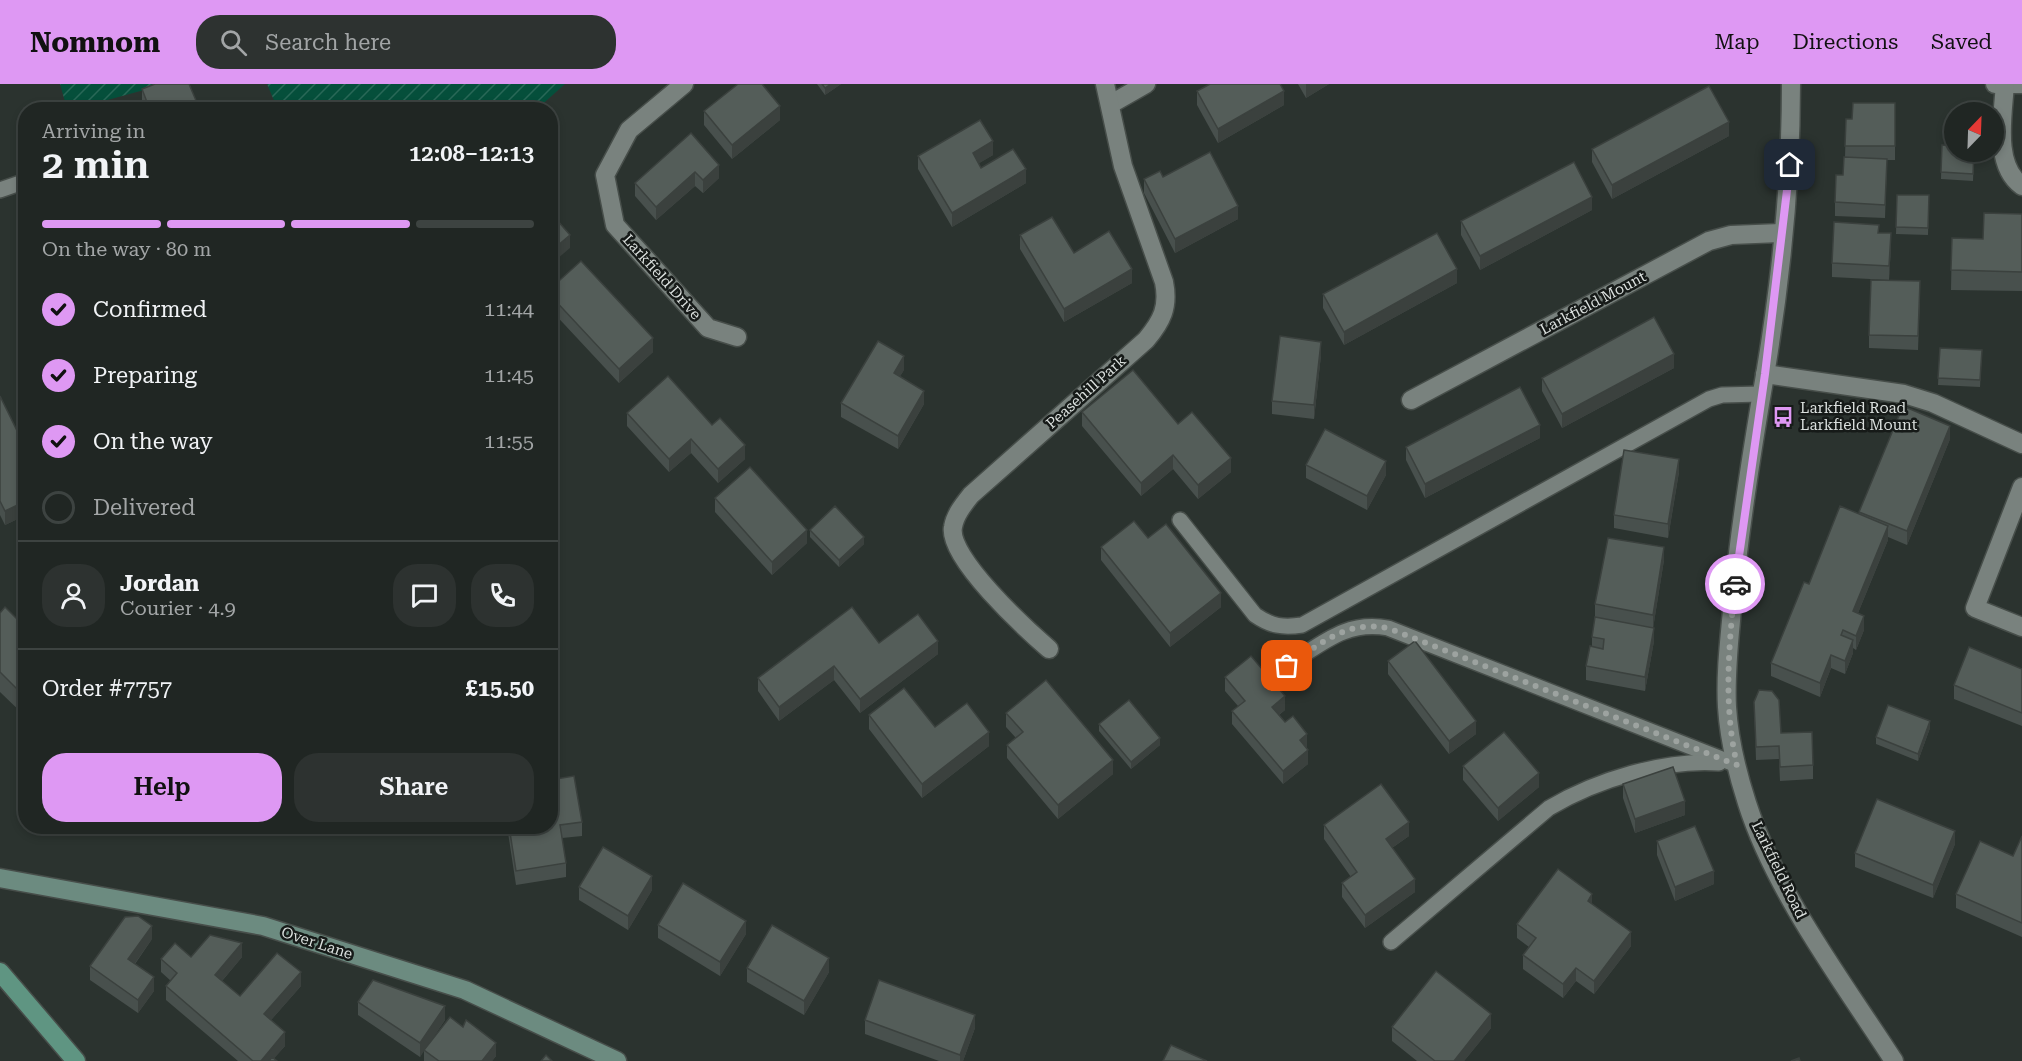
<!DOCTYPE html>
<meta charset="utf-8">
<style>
:root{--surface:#202623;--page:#2d3230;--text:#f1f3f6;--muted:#a2a5a6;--line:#3d4341;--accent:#de98f3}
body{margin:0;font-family:"Roboto Serif",serif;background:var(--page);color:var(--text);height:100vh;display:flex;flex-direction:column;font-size:22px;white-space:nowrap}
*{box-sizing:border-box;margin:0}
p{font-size:20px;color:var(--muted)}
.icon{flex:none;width:33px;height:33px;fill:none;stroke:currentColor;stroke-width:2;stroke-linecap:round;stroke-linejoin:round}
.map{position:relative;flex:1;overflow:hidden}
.drawer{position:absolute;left:18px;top:18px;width:540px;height:732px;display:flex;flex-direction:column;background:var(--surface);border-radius:24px;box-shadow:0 3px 9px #0003,0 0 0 2px var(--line)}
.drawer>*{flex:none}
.needle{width:39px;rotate:23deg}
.tools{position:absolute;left:1944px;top:18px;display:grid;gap:12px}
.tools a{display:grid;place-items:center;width:60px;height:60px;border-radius:50%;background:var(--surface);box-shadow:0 3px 9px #0003,0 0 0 2px var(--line);font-size:30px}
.pin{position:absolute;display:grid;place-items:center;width:51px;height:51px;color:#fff;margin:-26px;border-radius:12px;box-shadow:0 3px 9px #0006}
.courier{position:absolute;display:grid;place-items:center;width:60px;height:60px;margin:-30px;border:4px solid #de98f3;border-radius:50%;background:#fff;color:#222;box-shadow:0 2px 8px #0007}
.headline em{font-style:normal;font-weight:600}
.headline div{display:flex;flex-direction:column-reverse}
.headline{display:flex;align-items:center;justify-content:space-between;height:102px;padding:0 24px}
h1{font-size:39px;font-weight:600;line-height:45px}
.bar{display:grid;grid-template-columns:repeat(4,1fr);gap:9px 6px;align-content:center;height:72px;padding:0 24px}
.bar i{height:8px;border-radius:4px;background:var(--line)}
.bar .selected{background:var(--accent)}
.bar p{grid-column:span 4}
.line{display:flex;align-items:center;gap:15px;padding:0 24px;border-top:2px solid var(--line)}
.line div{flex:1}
.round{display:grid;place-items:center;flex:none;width:63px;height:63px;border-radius:24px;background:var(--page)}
ol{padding:0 24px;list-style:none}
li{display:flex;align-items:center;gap:18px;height:66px}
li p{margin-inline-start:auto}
li .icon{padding:6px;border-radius:50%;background:var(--accent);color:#111;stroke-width:4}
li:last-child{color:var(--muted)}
li i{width:33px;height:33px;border:3px solid var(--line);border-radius:50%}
.primary-button{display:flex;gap:12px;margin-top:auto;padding:12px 24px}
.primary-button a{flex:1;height:69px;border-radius:24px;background:var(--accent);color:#111;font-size:24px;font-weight:600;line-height:69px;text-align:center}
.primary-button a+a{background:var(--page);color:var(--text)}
header{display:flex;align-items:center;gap:36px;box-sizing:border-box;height:84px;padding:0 30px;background:var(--accent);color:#111}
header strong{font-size:28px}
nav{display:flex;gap:33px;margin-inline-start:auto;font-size:21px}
.search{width:420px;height:54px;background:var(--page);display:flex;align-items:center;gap:15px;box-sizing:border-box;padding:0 21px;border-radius:24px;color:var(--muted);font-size:22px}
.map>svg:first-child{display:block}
.garden{fill:url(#garden-furrows)}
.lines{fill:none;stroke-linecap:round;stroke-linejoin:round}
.lane-casing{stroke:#474e4a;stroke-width:18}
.street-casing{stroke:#474e4a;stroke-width:21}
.secondary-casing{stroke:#474e4a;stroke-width:21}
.primary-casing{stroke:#474e4a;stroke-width:21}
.lane{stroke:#79827e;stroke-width:15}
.street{stroke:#79827e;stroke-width:18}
.secondary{stroke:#6c8b80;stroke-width:18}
.primary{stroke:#5f9582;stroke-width:18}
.wall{fill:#48504d}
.shaded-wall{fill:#3b413e}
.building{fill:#545d59;stroke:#3b413e;stroke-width:1.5}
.done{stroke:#9da3a0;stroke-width:6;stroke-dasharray:0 10.8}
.route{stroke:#de98f3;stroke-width:8}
.labels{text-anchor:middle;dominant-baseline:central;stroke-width:5;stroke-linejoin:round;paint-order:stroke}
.street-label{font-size:15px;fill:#dadfdd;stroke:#161a18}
.poi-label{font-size:15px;fill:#dadfdd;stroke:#161a18;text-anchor:start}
</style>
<header>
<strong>Nomnom</strong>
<div class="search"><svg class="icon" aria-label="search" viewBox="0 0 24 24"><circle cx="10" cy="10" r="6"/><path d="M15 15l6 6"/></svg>Search here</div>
<nav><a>Map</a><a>Directions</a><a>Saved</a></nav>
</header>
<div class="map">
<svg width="2022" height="977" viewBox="0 0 2022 977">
<defs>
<pattern id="garden-furrows" width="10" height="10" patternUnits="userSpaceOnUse" patternTransform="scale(1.5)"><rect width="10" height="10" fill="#054f3b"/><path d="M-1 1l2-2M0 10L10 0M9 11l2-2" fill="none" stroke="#296857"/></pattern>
</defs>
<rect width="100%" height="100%" fill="#2b332f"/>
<g class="garden">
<path d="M60 0H166L71 26 67 25Z"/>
<path d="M267 0H565L537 25 278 26Z"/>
</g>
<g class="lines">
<defs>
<g id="lane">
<path d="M0 106 26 97"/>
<path d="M1180 436 1255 531C1271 542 1283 544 1302 541L1709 315 1722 311 1761 310"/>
<path d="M1286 582C1321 561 1345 536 1388 544L1737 681"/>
<path d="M1391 858 1549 724C1596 696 1664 675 1719 679"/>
</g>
<g id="street">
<path d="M684 0 629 46 605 91 615 141 708 244 737 253"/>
<path d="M1791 0C1791 97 1781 196 1765 291 1752 366 1740 440 1733 515 1730 551 1725 587 1727 623 1729 655 1737 688 1747 719 1775 808 1843 898 1894 977"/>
<path d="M1995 0H2022"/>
<path d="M2005 0C2003 31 1993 81 2022 102"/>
<path d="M1111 20 1146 0"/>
<path d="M1765 290 1904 310 1933 319 2022 360"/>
<path d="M1411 316 1709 157 1731 151 1783 149"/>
<path d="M2022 403 1975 524 2022 543"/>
<path d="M1049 565C1026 545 947 473 953 443 955 431 963 421 971 411L1146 256C1162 237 1169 223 1164 198L1123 82 1105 0"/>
</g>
<path id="secondary" d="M0 794 263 842 465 906 617 977"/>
<path id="primary" d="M0 888 76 977"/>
</defs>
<use href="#lane" class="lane-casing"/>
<use href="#street" class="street-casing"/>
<use href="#secondary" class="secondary-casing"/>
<use href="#primary" class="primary-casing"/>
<use href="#lane" class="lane"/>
<use href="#street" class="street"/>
<use href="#secondary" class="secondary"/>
<use href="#primary" class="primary"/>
</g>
<g class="wall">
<path d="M817 0H841L825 11Z"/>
<path d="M1298 0H1329L1306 14Z"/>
<path d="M142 5 200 26H145L142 19Z"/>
<path d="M1197 7 1284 21 1218 59 1197 21Z"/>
<path d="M1895 19V76H1887L1885 134 1835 132V118L1843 91 1845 74 1846 35H1852Z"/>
<path d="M704 27 780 36 732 75 704 41Z"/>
<path d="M691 49 719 94 703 109 695 102 656 136 635 112V99Z"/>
<path d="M1729 52 1612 115 1592 78V65Z"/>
<path d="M1942 61 1974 68 1973 97 1941 95Z"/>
<path d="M993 71 979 79 981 84 1026 99 952 143 918 85V72Z"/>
<path d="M1144 95 1238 135 1175 169 1144 109Z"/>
<path d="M1897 111H1929L1928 151 1896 150Z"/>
<path d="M1592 126 1480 186 1461 151V137Z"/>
<path d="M2022 130V207L1951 206 1952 154 1983 155Z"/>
<path d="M1879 149 1891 162 1889 196 1832 193V179Z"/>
<path d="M1020 151 1074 169 1132 199 1064 238 1020 165Z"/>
<path d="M1457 199 1344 261 1323 224V210Z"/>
<path d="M550 205 653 268 619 299 550 225Z"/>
<path d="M1920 211 1918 266 1869 264V251Z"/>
<path d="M1940 264 1982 266 1980 303 1938 301Z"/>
<path d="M1321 271 1314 335 1272 330V317Z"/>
<path d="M1674 284 1562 344 1542 307V294Z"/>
<path d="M904 286 900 292 924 320 898 365 841 333V319Z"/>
<path d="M0 312 26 365V431L5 441 0 431Z"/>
<path d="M1082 328 1178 340 1231 388 1198 415 1173 385 1141 412 1082 342Z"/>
<path d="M627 329 712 341 745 375 718 399 691 369 669 388 627 342Z"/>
<path d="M1540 354 1425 414 1406 376V363Z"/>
<path d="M1950 355 1907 461 1888 453V456L1858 529 1864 546 1856 566 1853 564V569L1845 590 1831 584 1820 613 1771 592V579L1809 500 1859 430V428Z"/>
<path d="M1306 381 1386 391 1367 426 1306 394Z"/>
<path d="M1679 388 1668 454 1614 444V431Z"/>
<path d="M715 414 807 459 772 491 715 428Z"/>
<path d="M810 446 864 460 839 483 810 453Z"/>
<path d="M1148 454 1221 523 1170 563 1101 476V463Z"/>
<path d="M1664 476 1653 544 1654 557 1645 607 1586 596V582L1592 563V553L1595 533V520Z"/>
<path d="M0 529 26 544V633L0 608Z"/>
<path d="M879 559 938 570 860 629 834 596 779 637 758 607V594Z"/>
<path d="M1388 577 1476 650 1449 670 1388 590Z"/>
<path d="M2022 585V642L1954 615V601Z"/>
<path d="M1225 593 1285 626 1279 631 1307 663 1306 664 1308 680 1283 700 1232 640V627L1238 622 1225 607Z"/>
<path d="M1754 618 1781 649 1813 681V695L1780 697 1779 675 1756 676Z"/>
<path d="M1006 629 1113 690 1058 735 1007 674V661L1016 654 1006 643Z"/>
<path d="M869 631 935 643 989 662 922 714 869 645Z"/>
<path d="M1099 640 1160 661 1131 685 1099 647Z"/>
<path d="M1930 644 1918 677 1876 660V653Z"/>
<path d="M1463 682 1539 703 1498 737 1463 696Z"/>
<path d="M1623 700 1685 731 1635 749 1623 714Z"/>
<path d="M582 738V752L562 754 566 779V793L516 801 507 742H550Z"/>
<path d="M1324 741 1409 752 1392 764 1415 808 1365 844 1342 813V799L1351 793 1324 755Z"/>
<path d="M2022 752V853L1956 824V810L2013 772Z"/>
<path d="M1657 757 1714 800 1675 817 1657 771Z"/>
<path d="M1955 760 1933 814 1855 783V769Z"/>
<path d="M579 803 652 806 628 846 579 816Z"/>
<path d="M1592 820 1631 862 1594 910 1576 897 1563 914 1523 885V871L1529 863 1517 854V840Z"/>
<path d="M658 841 746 850 720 892 658 854Z"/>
<path d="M152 855 135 880 154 907 138 929 90 896V882Z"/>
<path d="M191 873H242L222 897 240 912 301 902 271 936 285 962 274 974 277 977H238L166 916V902L171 897 161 888V875Z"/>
<path d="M747 884 829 888 804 931 747 898Z"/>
<path d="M358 918 445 936 426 964 496 972 492 977H424V966L420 973 358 931Z"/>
<path d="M865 936 975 944 963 977H939L865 950Z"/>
<path d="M1392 943 1491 944 1464 977H1417L1392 957Z"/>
</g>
<g class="shaded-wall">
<path d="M831 0H841L825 11V4Z"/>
<path d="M1306 0H1329L1306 14Z"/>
<path d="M1284 7V21L1218 59V45Z"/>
<path d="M780 22V36L732 75V61Z"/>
<path d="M1729 38V52L1612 115V101Z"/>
<path d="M993 57V71L973 83V69Z"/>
<path d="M719 81V94L703 109V96Z"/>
<path d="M1026 85V99L952 143V129Z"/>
<path d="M695 88V102L656 136V123Z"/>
<path d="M1592 113V126L1480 186V172Z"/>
<path d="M1238 122V135L1175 169V155Z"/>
<path d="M1891 149V162L1889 196V182Z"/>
<path d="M570 151V164L550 181V168Z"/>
<path d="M1132 185V199L1064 238V225Z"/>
<path d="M1457 185V199L1344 261V248Z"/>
<path d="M653 254V268L619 299V285Z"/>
<path d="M1321 258V271L1314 335V321Z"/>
<path d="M1674 270V284L1562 344V330Z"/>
<path d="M904 272V286L894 302V289Z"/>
<path d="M924 307V320L898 365V352Z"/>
<path d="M1540 341V354L1425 414V400Z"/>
<path d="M1950 342V355L1907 461V447Z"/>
<path d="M691 355V369L669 388V375Z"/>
<path d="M745 361V375L718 399V385Z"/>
<path d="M1173 371V385L1141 412V399Z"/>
<path d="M1231 374V388L1198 415V401Z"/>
<path d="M1679 375V388L1668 454V440Z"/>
<path d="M1386 377V391L1367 426V412Z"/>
<path d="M26 417V431L5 441V427Z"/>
<path d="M1888 442V456L1853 541V527Z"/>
<path d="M807 446V459L772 491V478Z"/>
<path d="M864 453V460L839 483V476Z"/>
<path d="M1664 463V476L1653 545V531Z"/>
<path d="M1221 509V523L1170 563V549Z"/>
<path d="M1864 532V546L1856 566V552Z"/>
<path d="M1654 544V557L1645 607V593Z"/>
<path d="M1853 556V569L1845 590V577Z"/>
<path d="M938 557V570L860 629V615Z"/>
<path d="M1831 571V584L1820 613V599Z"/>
<path d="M834 582V596L779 637V623Z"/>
<path d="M1285 612V626L1272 636V623Z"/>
<path d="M1476 637V650L1449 670V657Z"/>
<path d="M1930 637V644L1918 677V670Z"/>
<path d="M989 648V662L922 714V700Z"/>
<path d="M1307 650V663L1300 670V656Z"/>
<path d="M1160 654V661L1131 685V678Z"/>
<path d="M1308 666V680L1283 700V687Z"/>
<path d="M1113 676V690L1058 735V721Z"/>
<path d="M1539 689V703L1498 737V724Z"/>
<path d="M1685 717V731L1635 749V735Z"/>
<path d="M1409 738V752L1386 768V755Z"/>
<path d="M1955 747V760L1933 814V801Z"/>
<path d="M1714 787V800L1675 817V803Z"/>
<path d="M652 792V806L628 846V832Z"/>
<path d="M1415 795V808L1365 844V831Z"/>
<path d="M1592 810V824L1588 817Z"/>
<path d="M746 837V850L720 892V878Z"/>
<path d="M152 842V855L128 889V875Z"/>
<path d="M1631 848V862L1594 910V897Z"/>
<path d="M242 859V873L215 905V891Z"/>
<path d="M829 874V888L804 931V917Z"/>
<path d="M1576 884V897L1563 914V900Z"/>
<path d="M301 888V902L264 944V930Z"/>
<path d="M154 893V907L138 929V916Z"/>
<path d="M445 922V936L420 973V959Z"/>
<path d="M1491 930V944L1464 977H1454Z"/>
<path d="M975 931V944L963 977H960V971Z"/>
<path d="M285 948V962L272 977H261Z"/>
<path d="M496 959V972L492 977H482Z"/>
</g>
<g class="building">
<path d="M155 0H189L200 26H150L142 5Z"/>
<path d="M738 0H762L780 22 732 61 704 27Z"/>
<path d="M822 0H831L825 4Z"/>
<path d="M1210 0H1280L1284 7 1218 45 1197 7Z"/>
<path d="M1709 2 1729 38 1612 101 1592 65Z"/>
<path d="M1853 19H1895V62H1845L1846 35H1852Z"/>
<path d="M980 36 993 57 973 69 981 84 1013 65 1026 85 952 129 918 72Z"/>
<path d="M691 49 719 81 703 96 695 88 656 123 635 99Z"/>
<path d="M1942 61 1954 62V68H1974L1973 90 1941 88Z"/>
<path d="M1210 68 1238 122 1175 155 1144 95 1160 87 1163 93Z"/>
<path d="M1844 73 1887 75 1885 121 1835 118 1836 91H1843Z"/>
<path d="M1574 78 1592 113 1480 172 1461 137Z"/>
<path d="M1897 111H1929L1928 144 1896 143Z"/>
<path d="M550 128 570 151 550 168Z"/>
<path d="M1984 129 2022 130V188L1951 186 1952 154 1983 155Z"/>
<path d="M1052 133 1074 169 1109 147 1132 185 1064 225 1020 151Z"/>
<path d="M1834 138 1879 141 1878 149H1891L1889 182 1832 179Z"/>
<path d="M1437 149 1457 185 1344 248 1323 210Z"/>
<path d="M581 177 653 254 619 285 550 211V205Z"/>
<path d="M1871 196 1920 197 1918 252 1869 251Z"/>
<path d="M1654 233 1674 270 1562 330 1542 294Z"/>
<path d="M1280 252 1321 258 1314 321 1272 317Z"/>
<path d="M878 257 904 272 894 289 924 307 898 352 841 319Z"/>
<path d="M1940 264 1982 266 1980 296 1938 294Z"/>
<path d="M1133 286 1178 340 1192 328 1231 374 1198 401 1173 371 1141 399 1082 328Z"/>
<path d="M668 292 712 341 720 334 745 361 718 385 691 355 669 375 627 329Z"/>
<path d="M1520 303 1540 341 1425 400 1406 363Z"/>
<path d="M0 312 26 365V417L5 427 0 417Z"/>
<path d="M1903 322 1950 342 1907 447 1859 428Z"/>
<path d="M1325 345 1386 377 1367 412 1306 381Z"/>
<path d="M1624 366 1679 375 1668 440 1614 431Z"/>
<path d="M750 383 807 446 772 478 715 414Z"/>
<path d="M835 422 864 453 839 476 810 446Z"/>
<path d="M1840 422 1888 442 1853 527 1864 532 1856 552 1843 546 1841 551 1853 556 1845 577 1831 571 1820 599 1771 579 1804 498 1809 500Z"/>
<path d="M1134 437 1148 454 1166 440 1221 509 1170 549 1101 463Z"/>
<path d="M1608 454 1664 463 1653 531 1595 520Z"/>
<path d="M5 523 26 544V614L0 588V529Z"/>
<path d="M852 523 879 559 918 530 938 557 860 615 834 582 779 623 758 594Z"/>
<path d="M1595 533 1654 544 1645 593 1586 582 1590 562 1603 565 1604 555 1592 553Z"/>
<path d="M1415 557 1476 637 1449 657 1388 577Z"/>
<path d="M1969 563 2022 585V629L1954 601Z"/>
<path d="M1251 572 1285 612 1272 623 1285 638 1293 632 1307 650 1300 656 1308 666 1283 687 1232 627 1245 617 1225 593Z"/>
<path d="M1046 596 1113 676 1058 721 1007 661 1023 648 1006 629Z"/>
<path d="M904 604 935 643 967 619 989 648 922 700 869 631Z"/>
<path d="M1759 606 1772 607 1779 616 1781 649 1812 648 1813 681 1780 683 1779 662 1756 663 1754 618Z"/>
<path d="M1129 616 1160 654 1131 678 1099 640Z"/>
<path d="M1888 621 1930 637 1918 670 1876 653Z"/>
<path d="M1504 648 1539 689 1498 724 1463 682Z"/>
<path d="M1673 683 1685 717 1635 735 1623 700Z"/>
<path d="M574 692 582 738 560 741 566 779 516 787 509 742H550V696Z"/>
<path d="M1381 700 1409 738 1386 755 1415 795 1365 831 1342 799 1357 788 1324 741Z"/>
<path d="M1877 715 1955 747 1933 801 1855 769Z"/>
<path d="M1695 742 1714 787 1675 803 1657 757Z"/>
<path d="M2022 752V839L1956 810 1980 757 2013 772Z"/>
<path d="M603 763 652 792 628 832 579 803Z"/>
<path d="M1558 785 1592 810 1588 817 1631 848 1594 897 1576 884 1563 900 1523 871 1536 854 1517 840Z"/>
<path d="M683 799 746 837 720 878 658 841Z"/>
<path d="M138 832 152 842 128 875 154 893 138 916 90 882 125 833Z"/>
<path d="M772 841 829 874 804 917 747 884Z"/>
<path d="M210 851 242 859 215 891 240 912 277 869 301 888 264 930 285 948 261 977H253L166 902 177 889 161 875 175 859 191 873Z"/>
<path d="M1436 887 1491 930 1454 977H1435L1392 943Z"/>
<path d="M373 896 445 922 420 959 358 918Z"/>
<path d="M879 896 975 931 960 971 865 936Z"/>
<path d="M450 933 463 943 466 936 496 959 482 977H439L424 966Z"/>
<path d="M1171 961 1207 977H1163Z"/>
<path d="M546 971 552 977H541Z"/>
<path d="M272 973 277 977H269Z"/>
<path d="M1799 974 1800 977H1791Z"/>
</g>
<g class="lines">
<path class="done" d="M1287 582C1321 560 1345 536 1388 544L1737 681C1723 620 1729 562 1735 500"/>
<path class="route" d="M1735 500 1765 290 1790 81"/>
</g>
<defs>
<symbol id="bus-bare" viewBox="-9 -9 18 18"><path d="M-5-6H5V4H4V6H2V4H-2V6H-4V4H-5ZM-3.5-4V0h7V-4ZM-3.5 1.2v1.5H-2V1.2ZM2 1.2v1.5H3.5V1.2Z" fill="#de98f3" stroke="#161a18" stroke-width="2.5" paint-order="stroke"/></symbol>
</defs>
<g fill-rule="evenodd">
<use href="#bus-bare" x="1768" y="318" width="30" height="30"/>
</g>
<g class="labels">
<g class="street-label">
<text transform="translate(662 193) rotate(48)">Larkfield Drive</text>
<text transform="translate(1593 219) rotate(-28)">Larkfield Mount</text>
<text transform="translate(1086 308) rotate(-42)">Peasehill Park</text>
<text transform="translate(1779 786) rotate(64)">Larkfield Road</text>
<text transform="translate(317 859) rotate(18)">Over Lane</text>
</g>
<g class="poi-label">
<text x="1800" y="324">Larkfield Road<tspan x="1800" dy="17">Larkfield Mount</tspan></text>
</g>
</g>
</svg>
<div class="tools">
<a><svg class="needle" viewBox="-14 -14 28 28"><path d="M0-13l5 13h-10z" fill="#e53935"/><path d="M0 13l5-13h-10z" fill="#a2a5a6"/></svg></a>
</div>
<div class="pin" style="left:1287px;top:582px;background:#ea580c"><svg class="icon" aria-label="bag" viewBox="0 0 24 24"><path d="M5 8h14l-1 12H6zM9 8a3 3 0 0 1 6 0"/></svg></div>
<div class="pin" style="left:1790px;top:81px;background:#1f2937"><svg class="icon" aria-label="home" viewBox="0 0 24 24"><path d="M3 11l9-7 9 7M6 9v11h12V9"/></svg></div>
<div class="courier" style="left:1735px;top:500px"><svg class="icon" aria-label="car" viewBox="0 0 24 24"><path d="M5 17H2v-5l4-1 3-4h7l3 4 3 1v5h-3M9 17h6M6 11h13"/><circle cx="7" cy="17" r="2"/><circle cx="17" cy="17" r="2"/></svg></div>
<section class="drawer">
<div class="headline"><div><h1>2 min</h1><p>Arriving in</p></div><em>12:08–12:13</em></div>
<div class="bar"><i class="selected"></i><i class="selected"></i><i class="selected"></i><i></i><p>On the way · 80 m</p></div>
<ol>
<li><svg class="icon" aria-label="check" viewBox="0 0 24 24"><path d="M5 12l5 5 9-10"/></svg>Confirmed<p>11:44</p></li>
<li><svg class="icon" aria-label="check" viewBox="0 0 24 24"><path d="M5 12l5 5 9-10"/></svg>Preparing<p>11:45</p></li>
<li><svg class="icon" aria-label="check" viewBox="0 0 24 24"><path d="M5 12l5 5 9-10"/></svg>On the way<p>11:55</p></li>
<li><i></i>Delivered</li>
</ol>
<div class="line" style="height:108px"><a class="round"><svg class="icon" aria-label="person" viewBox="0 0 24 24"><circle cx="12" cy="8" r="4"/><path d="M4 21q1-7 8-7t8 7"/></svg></a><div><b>Jordan</b><p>Courier · 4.9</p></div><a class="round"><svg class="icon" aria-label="chat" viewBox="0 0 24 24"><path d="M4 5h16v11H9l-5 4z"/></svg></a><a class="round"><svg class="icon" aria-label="phone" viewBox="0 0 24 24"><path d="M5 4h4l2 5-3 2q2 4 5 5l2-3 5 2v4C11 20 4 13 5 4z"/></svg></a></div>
<div class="line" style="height:78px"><div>Order #7757</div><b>£15.50</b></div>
<div class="primary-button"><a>Help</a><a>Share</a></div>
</section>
</div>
